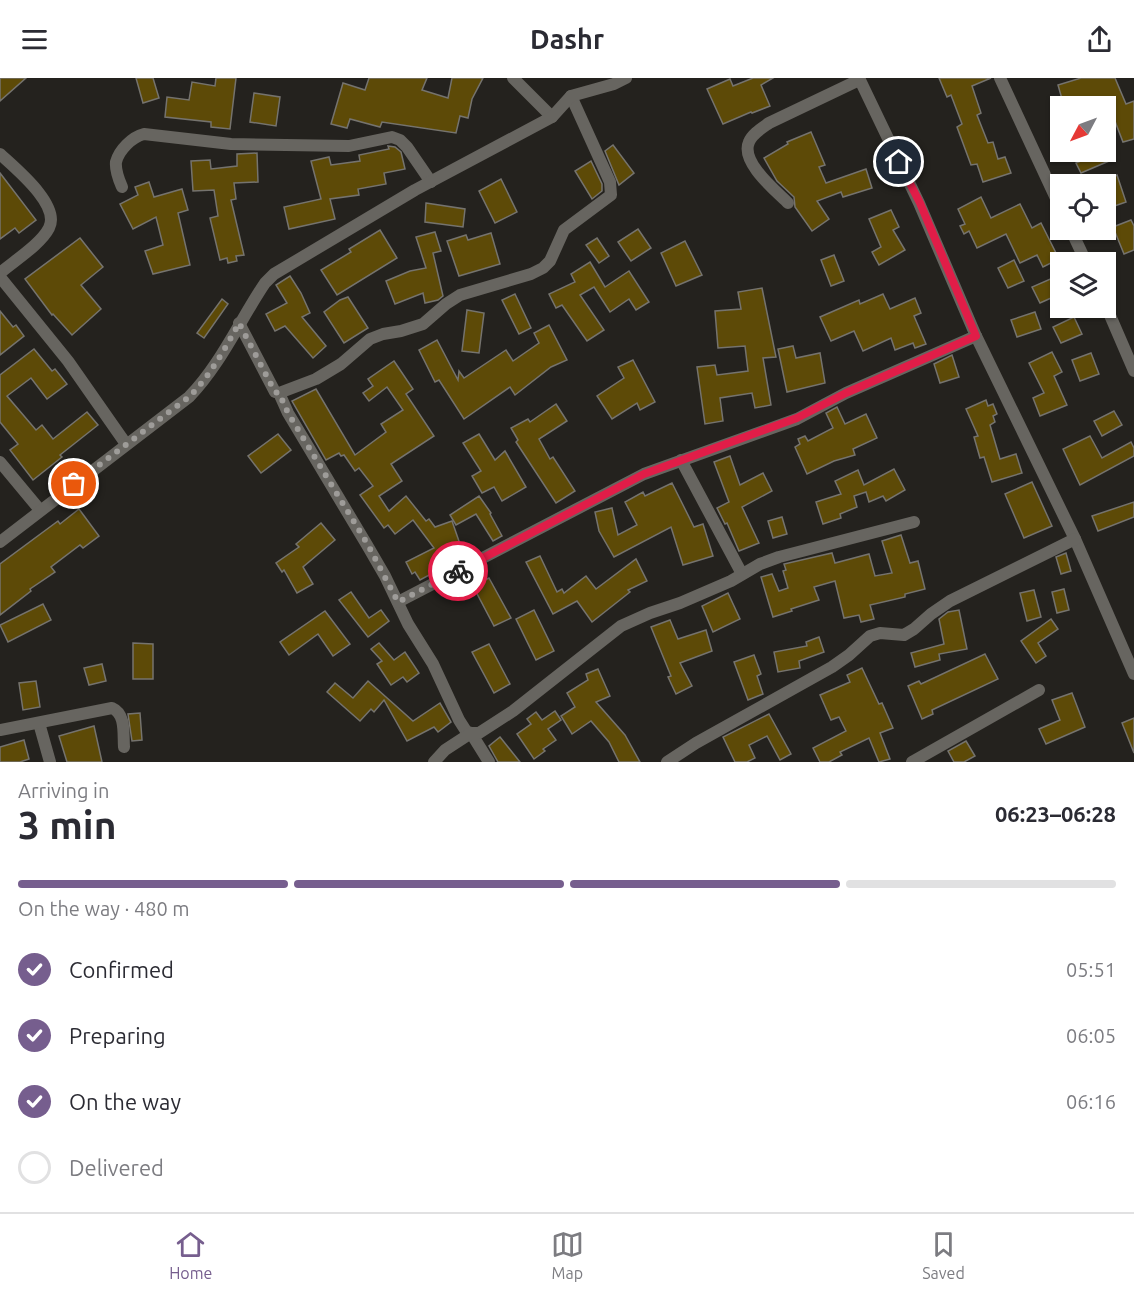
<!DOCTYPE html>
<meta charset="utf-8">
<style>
:root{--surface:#fff;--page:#f2f2f3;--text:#2b2b33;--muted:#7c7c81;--line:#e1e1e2;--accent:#765e8e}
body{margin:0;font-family:Ubuntu,sans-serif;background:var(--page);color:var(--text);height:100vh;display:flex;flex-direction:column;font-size:22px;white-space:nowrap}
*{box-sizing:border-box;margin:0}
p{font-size:20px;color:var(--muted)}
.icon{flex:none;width:33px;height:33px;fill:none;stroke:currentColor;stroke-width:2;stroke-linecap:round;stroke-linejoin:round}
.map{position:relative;height:684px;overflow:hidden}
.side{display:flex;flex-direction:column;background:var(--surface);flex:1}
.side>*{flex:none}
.needle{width:39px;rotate:229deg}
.controls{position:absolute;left:1050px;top:18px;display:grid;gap:12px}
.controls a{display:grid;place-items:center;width:66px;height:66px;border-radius:0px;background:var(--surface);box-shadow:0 2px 4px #0004;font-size:30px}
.pin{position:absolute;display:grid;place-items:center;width:51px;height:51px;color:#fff;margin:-26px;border:3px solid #fff;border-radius:50%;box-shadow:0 2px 6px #0007}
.courier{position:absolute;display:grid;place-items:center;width:60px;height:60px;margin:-30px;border:4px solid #e11d48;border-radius:50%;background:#fff;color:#222;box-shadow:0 2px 8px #0007}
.summary em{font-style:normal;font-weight:700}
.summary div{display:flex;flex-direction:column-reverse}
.summary{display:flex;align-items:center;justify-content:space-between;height:102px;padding:0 18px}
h1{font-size:39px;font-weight:700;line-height:45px}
.bar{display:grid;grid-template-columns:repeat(4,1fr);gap:9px 6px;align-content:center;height:72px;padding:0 18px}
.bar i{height:8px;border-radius:4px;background:var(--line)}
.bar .current{background:var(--accent)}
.bar p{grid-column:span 4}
ol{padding:0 18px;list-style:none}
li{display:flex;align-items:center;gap:18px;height:66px}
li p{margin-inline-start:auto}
li .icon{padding:6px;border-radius:50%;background:var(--accent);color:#fff;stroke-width:4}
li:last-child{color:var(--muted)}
li i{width:33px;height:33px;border:3px solid var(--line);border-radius:50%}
header{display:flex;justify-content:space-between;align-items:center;height:78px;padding:0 18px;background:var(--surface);font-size:27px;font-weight:700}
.tabs{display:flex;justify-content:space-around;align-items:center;height:84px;border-top:2px solid var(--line);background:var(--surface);font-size:16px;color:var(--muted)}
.tabs a{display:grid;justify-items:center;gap:3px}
.tabs .current{color:var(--accent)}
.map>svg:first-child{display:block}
.building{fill:#5d4a07;stroke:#75736e;stroke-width:1.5}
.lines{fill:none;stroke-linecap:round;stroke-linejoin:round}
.minor{stroke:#676560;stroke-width:12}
.done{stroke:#9e9c99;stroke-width:6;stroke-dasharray:0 10.8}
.route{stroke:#e11d48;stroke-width:8}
</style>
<header><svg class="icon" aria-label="menu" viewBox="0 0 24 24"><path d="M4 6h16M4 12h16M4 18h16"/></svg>Dashr<svg class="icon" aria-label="share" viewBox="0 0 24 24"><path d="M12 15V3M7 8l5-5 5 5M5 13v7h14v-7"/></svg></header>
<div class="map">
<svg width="1134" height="684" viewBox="0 0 1134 684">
<rect width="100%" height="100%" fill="#24221e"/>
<g class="building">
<path d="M0 0H26L0 23Z"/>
<path d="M136 0H153L159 20 143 25Z"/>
<path d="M216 0H236L230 51 211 49V44L165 39 167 19 189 22 192 4 215 8Z"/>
<path d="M369 0H427L422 12 448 20 452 0H483L472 21 468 40 460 38 456 55 382 44 380 49 350 41 347 50 331 46 343 5 365 12Z"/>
<path d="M753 0H773L761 7 770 28 752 35 751 34 723 46 707 11 730 1 733 8Z"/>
<path d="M939 0H991L972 8 981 35 977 37 988 65 993 64 998 81 1005 79 1011 95 983 104 977 86 971 87 957 49 962 46 951 17 947 19Z"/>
<path d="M1081 0H1115L1126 26 1134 23V61L1123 64 1106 20 1084 28H1064L1058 7Z"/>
<path d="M254 15 280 19 276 48 250 44Z"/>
<path d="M811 54 825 87 819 89 826 105 866 91 872 110 843 119 841 114 817 123 829 141 812 153 795 129 794 119 777 103 764 80 788 66 787 64Z"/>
<path d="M613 67 634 95 619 107 605 73Z"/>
<path d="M388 68 395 69 401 74 405 91 384 95 386 106 358 111 359 117 330 121 335 141 289 151 284 129 321 121 311 83 329 79 331 87 360 83 359 77 389 71Z"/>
<path d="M1082 74H1105L1109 83 1081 95 1076 85 1085 81Z"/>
<path d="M257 75 258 104 234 105 236 121 231 122 244 177 236 178 237 183 228 185 227 180 220 182 210 140 218 138 214 112 193 113 191 83 210 82 211 91 237 88V76Z"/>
<path d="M591 83 602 106V113L592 121 575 93Z"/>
<path d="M0 95 36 142 19 155 15 150 0 161Z"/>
<path d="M1117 97 1126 124 1106 131V101Z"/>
<path d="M501 101 517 134 495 145 479 113Z"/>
<path d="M149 104 154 119 182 111 188 132 178 135 190 187 153 196 145 173 163 167 156 139 133 151 120 126 138 117 135 109Z"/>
<path d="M981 119 991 140 1020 126 1032 150 1041 145 1059 181 1043 189 1037 177 1020 185 1006 156 977 170 969 153 964 156 960 148 965 146 958 131Z"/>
<path d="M426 125 465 131 463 149 425 144Z"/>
<path d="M891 132 899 149 893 152 905 172 879 187 872 174 881 169 869 141Z"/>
<path d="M1131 142 1134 148V172L1124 176 1113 149Z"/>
<path d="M638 151 651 170 631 183 618 164Z"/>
<path d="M380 152 397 180 337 217 321 192 351 174 349 171Z"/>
<path d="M435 154 441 173 433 175 443 218 438 222 425 225 423 215 395 226 386 203 410 193 426 190 416 159Z"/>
<path d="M491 155 500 186 459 198 447 163 466 157 468 162Z"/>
<path d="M80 160 103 189 81 207 101 231 72 257 53 236 52 237 25 201Z"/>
<path d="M597 160 609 178 599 185 586 167Z"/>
<path d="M685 163 702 197 676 208 661 175Z"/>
<path d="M834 177 844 203 831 208 821 182Z"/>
<path d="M1014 182 1024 203 1008 210 998 190Z"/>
<path d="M590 184 605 209 629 193 649 224 636 232 629 221 610 234 594 209 580 217 604 252 587 263 562 227 556 230 549 216 575 204 571 196Z"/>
<path d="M290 198 301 215 310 235 302 239 326 268 313 280 285 248 275 253 266 236 287 225 276 207Z"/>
<path d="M1055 199 1060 216 1040 225 1032 209Z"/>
<path d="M762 210 776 279 763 280 771 327 755 330 752 315 720 320 723 343 705 346 697 289 715 287 717 297 748 293 745 268 718 270 715 233 741 231 738 214Z"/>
<path d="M515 216 531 250 519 256 502 222Z"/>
<path d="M883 216 890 231 915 220 921 235 914 238 926 266 915 270 913 265 895 272 891 260 863 273 854 253 831 263 820 239 859 222 860 226Z"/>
<path d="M348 219 368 250 344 265 324 234 340 222Z"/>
<path d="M222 221 228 226 204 260 197 255Z"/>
<path d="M467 232 484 235 479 275 462 273Z"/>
<path d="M0 233 13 249 16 247 24 258 0 277Z"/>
<path d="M1035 234 1041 251 1017 259 1011 242Z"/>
<path d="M1074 239 1082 256 1061 265 1053 249Z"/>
<path d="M549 247 567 282 551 289 515 317 510 309 464 341 439 302 435 304 419 272 437 262 458 302 459 293 464 300 506 272 513 283 539 265 534 255Z"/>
<path d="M793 268 796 280 820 275 825 305 787 314 778 271Z"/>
<path d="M34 271 52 293 55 291 67 306 47 321 31 300 7 318 36 352 42 347 53 361 87 334 98 347 60 377 62 379 33 402 10 372 18 366 0 344V297Z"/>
<path d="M1052 274 1062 294 1054 298 1067 327 1040 338 1033 320 1044 315 1029 285Z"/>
<path d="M1091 275 1099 296 1080 303 1072 282Z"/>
<path d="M952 277 959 299 940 305 934 286Z"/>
<path d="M633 282 655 324 640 332 637 325 612 341 597 318 624 300 618 289Z"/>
<path d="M394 283 413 311 406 316 434 358 391 386 402 403 379 418 389 433 406 418 426 443 429 441 435 449 452 443 461 469 440 477 446 488 420 502 415 494 412 496 406 484 434 470 413 442 395 456 388 447 384 450 360 417 373 408 359 390 355 393 344 377 341 378 339 375 326 382 292 323 316 311 355 377 386 354 381 346 403 332 387 309 369 323 363 315 373 308 368 301Z"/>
<path d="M986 322 988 328 993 326 997 336 993 338 995 344 990 347 1000 381 1016 376 1022 395 992 404 984 379 980 380 974 359 978 358 966 331Z"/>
<path d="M556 326 567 343 539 361 550 381 553 379 575 413 556 425 516 364 518 362 511 350 528 341 530 344Z"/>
<path d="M837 329 845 346 866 336 877 360 853 371 855 377 834 383 807 396 795 369 800 366 798 361 805 358 808 363 833 350 826 335Z"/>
<path d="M1114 333 1122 347 1102 358 1094 343Z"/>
<path d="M278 356 291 372 261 395 248 378Z"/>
<path d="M479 356 495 382 505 373 526 409 502 423 494 409 482 415 472 398 481 393 463 365Z"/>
<path d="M1090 358 1102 380 1131 364 1134 370V378L1080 407 1063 371Z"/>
<path d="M730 378 740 407 763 395 772 413 742 429 759 465 739 473 727 445 725 446 717 430 729 424 714 384Z"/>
<path d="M894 391 905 412 886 423 883 418 869 424 866 414 854 418 857 429 840 436 841 440 823 446 816 424 841 416 835 403 858 392 864 407Z"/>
<path d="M1032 404 1052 448 1024 460 1005 416Z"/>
<path d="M672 405 694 449 703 446 713 478 683 487 671 449 614 479 599 453 595 434 612 430 618 457 637 447 625 424 643 414 645 418Z"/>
<path d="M479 418 491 435 490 436 502 458 493 463 476 436 456 447 450 437Z"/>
<path d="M1134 424V439L1098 453 1092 438Z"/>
<path d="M79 431 99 458 83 470 80 467 51 489 55 494 30 511 31 513 0 537V486L58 443 60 446Z"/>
<path d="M782 439 787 456 773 460 768 443Z"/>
<path d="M321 445 335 462 303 489 313 506 297 515 284 492 282 494 276 485 299 469 296 466Z"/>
<path d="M901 457 910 485 918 483 925 511 905 516V519L870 527 874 541 861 544 859 537 844 540 835 503 814 509 819 522 791 531 792 533 773 539 761 499 772 496 779 513 788 510 783 493 786 492 784 486 832 475 835 485 869 476 875 498 892 495 882 463Z"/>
<path d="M1066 475 1071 493 1061 496 1056 479Z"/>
<path d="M540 478 557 514 562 511 564 515 586 498 596 511 636 481 647 503 628 512 630 514 592 544 577 523 553 536 526 484Z"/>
<path d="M489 500 511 540 494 548 473 508Z"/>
<path d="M1064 511 1069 532 1057 535 1052 514Z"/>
<path d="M1034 512 1041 539 1027 543 1020 515Z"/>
<path d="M351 514 369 540 381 532 389 543 368 559 339 522Z"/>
<path d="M728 515 740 541 713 554 702 528Z"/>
<path d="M43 526 51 542 8 564 0 547Z"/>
<path d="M534 532 554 573 536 582 516 541Z"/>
<path d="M959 532 967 571 939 576 940 582 915 589 911 575 944 566 939 541 948 534Z"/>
<path d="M325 533 350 566 333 578 318 556 289 577 280 564Z"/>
<path d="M1051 541 1058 551 1038 565 1046 578 1036 585 1021 563Z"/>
<path d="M670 542 678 561 706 552 712 573 680 585 692 608 676 616 668 599 671 598 651 549Z"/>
<path d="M819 559 824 574 799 583 800 590 778 594 774 574 807 568 806 564Z"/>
<path d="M133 565 153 566V601H133Z"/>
<path d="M379 565 394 582 405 574 419 595 407 604 403 599 391 607 377 586 382 583 371 571Z"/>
<path d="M489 566 510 606 494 615 472 574Z"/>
<path d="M985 576 998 601 932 632 933 636 922 641 908 608 919 603 921 606Z"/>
<path d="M754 577 761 596 757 598 763 616 748 622 734 584Z"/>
<path d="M102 586 106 603 89 607 84 590Z"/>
<path d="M862 590 879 626 882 625 893 650 880 655 890 681 879 684 869 660 840 674 842 677 829 684H820L813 670 846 653 839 639 831 642 820 617 850 604 847 597Z"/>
<path d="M598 591 610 618 596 624 625 657 640 684H619L609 664 591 643 572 656 561 638 575 629 567 615 588 602 586 596Z"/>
<path d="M36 603 40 629 23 632 19 605Z"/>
<path d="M368 603 413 643 440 625 451 644 438 654 434 649 407 663 384 622 374 634 371 631 360 643 327 614 335 605 353 620Z"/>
<path d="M1072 615 1085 649 1046 666 1039 651 1060 642 1052 622Z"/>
<path d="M555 633 561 642 548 651 556 662 543 671 545 673 534 681 517 656 531 646 527 641 536 634 542 642Z"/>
<path d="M140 635 142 662 132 663 128 636Z"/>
<path d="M769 636 791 676 780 682 767 658 749 667 755 680 747 684H735L723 659Z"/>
<path d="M1134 640V675L1122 645Z"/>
<path d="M94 648 102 684H67L59 658Z"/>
<path d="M500 659 520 684H498L489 668Z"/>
<path d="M24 662 29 681 20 684H0V669Z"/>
<path d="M966 663 975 678 964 684H954L948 673Z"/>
</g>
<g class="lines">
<g class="minor">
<path d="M513 0 552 39"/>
<path d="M859 0 919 125 976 258 1075 461 1134 596"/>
<path d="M1000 0 1060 129"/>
<path d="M0 76C15 90 61 127 49 150 41 166 14 183 0 195"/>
<path d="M122 109C119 102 115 93 116 84 119 72 132 59 144 56L231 66 349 68 392 59 400 62 407 69 431 104"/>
<path d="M788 125C776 113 740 84 749 64 752 56 762 50 769 45L859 2"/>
<path d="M1071 152 1086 184"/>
<path d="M0 199 68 283 126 366"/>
<path d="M1106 228 1134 293"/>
<path d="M239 245 275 314 279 315 288 335 367 467 385 498 408 546 433 586 459 642 466 653 471 655 489 684"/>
<path d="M279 315 316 301 341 286 370 261 383 256 401 253 423 246 446 226 460 217 531 196 543 190 550 183 564 152 611 117 610 104 571 18"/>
<path d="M681 382 742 496"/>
<path d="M0 384 40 432"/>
<path d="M0 464 189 319C221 286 240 242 265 205L274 196 415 112 552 39 571 18 614 6 626 0"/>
<path d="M398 524 644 396 797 341 846 315 976 258"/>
<path d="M39 645 50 684"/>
<path d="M0 652 112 630C126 636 123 655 124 669"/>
<path d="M434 684 445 672 471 655H479L513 633 621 548 650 535 680 525 731 503 760 486 779 479 914 444"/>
<path d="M667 684 696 665 832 589 849 577 870 558 880 555 904 557 914 551 931 536 950 523 1075 461"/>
<path d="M912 684 1039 612"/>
</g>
</g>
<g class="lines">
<path class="done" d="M74 406 189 319C210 298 225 271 239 245L275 314 279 315 288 335 368 467 398 524 458 493"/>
<path class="route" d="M458 493 644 396 797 340 846 315 976 258 920 125 899 84"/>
</g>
</svg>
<div class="controls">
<a><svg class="needle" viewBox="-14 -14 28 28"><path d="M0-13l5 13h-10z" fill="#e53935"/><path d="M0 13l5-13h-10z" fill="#7c7c81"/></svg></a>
<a><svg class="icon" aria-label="locate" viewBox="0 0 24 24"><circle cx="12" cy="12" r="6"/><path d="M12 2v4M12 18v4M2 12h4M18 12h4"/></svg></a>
<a><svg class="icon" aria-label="layers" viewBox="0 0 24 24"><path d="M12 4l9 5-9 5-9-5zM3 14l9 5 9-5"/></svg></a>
</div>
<div class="pin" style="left:74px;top:406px;background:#ea580c"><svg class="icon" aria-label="bag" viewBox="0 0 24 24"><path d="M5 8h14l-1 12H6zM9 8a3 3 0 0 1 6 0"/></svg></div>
<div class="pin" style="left:899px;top:84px;background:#1f2937"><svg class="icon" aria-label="home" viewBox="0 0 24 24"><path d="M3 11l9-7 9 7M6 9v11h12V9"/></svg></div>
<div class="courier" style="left:458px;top:493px"><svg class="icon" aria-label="bike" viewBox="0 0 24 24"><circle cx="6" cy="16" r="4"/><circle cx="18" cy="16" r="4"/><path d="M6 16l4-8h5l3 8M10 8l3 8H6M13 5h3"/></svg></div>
</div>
<section class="side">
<div class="summary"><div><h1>3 min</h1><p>Arriving in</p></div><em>06:23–06:28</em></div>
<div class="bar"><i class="current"></i><i class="current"></i><i class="current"></i><i></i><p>On the way · 480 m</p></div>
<ol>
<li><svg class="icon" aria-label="check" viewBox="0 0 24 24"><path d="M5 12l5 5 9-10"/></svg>Confirmed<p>05:51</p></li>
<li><svg class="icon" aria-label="check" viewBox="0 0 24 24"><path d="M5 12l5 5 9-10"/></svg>Preparing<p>06:05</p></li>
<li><svg class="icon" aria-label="check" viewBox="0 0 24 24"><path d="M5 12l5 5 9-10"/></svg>On the way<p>06:16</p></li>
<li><i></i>Delivered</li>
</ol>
</section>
<nav class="tabs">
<a class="current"><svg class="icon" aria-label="home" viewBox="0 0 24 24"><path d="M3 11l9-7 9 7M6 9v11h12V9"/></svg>Home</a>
<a><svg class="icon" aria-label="map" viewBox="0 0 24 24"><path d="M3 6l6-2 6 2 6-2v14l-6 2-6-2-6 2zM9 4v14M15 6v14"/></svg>Map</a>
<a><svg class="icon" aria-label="saved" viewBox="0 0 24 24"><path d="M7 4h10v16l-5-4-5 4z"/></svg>Saved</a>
</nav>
